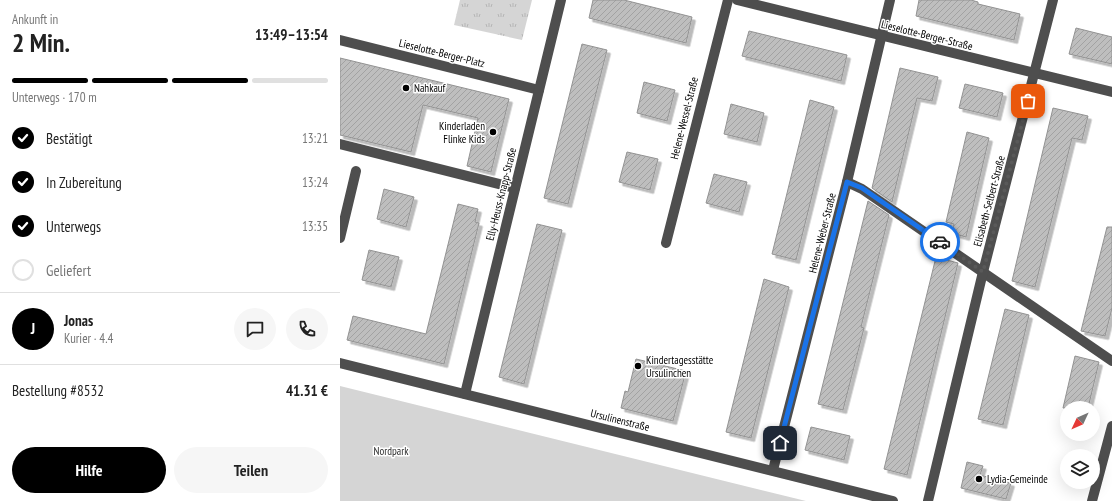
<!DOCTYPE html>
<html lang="de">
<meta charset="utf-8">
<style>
:root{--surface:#fff;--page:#f6f6f6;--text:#222;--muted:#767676;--line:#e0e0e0;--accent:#000}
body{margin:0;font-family:"PT Sans Narrow",sans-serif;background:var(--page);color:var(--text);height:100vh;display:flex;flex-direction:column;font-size:15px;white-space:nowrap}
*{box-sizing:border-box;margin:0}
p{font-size:13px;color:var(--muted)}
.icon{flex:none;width:22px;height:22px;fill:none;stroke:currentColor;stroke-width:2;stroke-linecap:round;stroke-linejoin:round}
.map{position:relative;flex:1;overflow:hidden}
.details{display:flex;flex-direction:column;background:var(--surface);width:340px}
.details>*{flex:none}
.needle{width:26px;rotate:226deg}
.tools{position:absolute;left:720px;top:401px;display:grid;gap:8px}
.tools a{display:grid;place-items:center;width:40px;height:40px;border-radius:50%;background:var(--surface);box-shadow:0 4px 16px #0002;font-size:20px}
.pin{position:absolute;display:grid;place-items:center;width:34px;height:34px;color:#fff;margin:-17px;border-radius:8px;box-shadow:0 2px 6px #0006}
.courier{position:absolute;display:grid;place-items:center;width:40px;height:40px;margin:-20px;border:3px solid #1a73e8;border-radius:50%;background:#fff;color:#222;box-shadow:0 1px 5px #0007}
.summary em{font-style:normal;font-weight:800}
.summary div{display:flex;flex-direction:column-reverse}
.summary{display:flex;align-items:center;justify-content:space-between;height:68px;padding:0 12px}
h1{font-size:26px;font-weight:800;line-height:30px}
.bar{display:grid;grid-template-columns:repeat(4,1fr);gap:6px 4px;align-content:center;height:48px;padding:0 12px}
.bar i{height:5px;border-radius:3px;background:var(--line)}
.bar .on{background:var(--accent)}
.bar p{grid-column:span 4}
.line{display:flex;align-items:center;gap:10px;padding:0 12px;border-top:1px solid var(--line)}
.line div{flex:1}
.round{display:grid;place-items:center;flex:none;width:42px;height:42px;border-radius:21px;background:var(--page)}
ol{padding:0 12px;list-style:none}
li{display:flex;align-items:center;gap:12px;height:44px}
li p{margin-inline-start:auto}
li .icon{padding:4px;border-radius:50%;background:var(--accent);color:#fff;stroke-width:4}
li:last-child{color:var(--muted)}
li i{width:22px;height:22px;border:2px solid var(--line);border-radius:50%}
.primary-button{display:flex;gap:8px;margin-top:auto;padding:8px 12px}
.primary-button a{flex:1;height:46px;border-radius:24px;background:var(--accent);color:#fff;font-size:16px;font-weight:800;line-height:46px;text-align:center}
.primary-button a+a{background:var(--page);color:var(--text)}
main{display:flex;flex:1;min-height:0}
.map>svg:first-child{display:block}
.grass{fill:url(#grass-tufts)}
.park{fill:#d5d5d5}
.building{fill:url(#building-hatch);stroke:#929292;filter:url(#shadow)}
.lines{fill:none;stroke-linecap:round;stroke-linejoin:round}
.minor{stroke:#4e4e4e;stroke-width:10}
.done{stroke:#595959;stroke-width:4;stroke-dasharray:0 7.2}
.route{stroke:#1a73e8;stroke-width:5}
.poi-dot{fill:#000;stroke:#fff;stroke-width:1.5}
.labels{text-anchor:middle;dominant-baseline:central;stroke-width:3;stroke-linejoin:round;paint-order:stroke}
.street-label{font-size:11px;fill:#000;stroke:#fff}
.poi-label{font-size:11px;fill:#000;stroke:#fff;text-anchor:start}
.park-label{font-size:11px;fill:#2c2c2c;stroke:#fff}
</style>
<main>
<section class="details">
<div class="summary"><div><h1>2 Min.</h1><p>Ankunft in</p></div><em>13:49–13:54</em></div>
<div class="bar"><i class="on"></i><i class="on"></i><i class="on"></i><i></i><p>Unterwegs · 170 m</p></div>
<ol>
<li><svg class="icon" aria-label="check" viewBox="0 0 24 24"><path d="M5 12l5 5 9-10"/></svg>Bestätigt<p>13:21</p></li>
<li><svg class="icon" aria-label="check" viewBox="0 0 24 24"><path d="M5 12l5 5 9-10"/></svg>In Zubereitung<p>13:24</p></li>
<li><svg class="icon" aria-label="check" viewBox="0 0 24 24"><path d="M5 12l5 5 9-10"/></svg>Unterwegs<p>13:35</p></li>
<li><i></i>Geliefert</li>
</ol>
<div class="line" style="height:72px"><b class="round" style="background:var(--accent);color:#fff">J</b><div><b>Jonas</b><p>Kurier · 4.4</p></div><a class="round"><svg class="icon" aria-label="chat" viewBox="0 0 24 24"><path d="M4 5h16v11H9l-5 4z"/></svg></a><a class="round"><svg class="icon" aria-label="phone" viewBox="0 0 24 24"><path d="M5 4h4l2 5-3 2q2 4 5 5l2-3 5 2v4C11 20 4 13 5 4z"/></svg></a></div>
<div class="line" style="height:52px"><div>Bestellung #8532</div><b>41.31 €</b></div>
<div class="primary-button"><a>Hilfe</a><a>Teilen</a></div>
</section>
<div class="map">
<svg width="772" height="501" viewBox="0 0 772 501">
<defs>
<pattern id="grass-tufts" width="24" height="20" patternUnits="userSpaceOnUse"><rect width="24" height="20" fill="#d5d5d5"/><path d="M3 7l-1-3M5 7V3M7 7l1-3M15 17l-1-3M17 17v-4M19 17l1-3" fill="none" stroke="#b5b5b5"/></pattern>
<pattern id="building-hatch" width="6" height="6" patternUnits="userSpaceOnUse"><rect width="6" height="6" fill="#bebebe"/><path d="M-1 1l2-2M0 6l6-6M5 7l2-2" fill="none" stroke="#a2a2a2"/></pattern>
<filter id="shadow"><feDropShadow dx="3.5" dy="3.5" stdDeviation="0" flood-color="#0004"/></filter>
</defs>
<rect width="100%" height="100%" fill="#fff"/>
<path class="grass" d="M120 0H192L182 40 114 25Z"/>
<path class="park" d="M0 386 466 501H0Z"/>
<g class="building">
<path d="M253 0H284L352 17 346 43 249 18Z"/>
<path d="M579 0H631L638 2V4L680 14 674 40 576 16Z"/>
<path d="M736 28 772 37V64L729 54Z"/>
<path d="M409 31 507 55 501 81 402 56Z"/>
<path d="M242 44 267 50 228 204 204 198Z"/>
<path d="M0 58 169 99 151 172 127 166 138 118 83 105 71 152 0 135Z"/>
<path d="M560 68 598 77 592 101 577 98 552 202 532 188Z"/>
<path d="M304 82 335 90 327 121 297 113Z"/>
<path d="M625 84 663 93 657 117 619 108Z"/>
<path d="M470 100 494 107 456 260 432 254Z"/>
<path d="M391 104 424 113 417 142 384 134Z"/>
<path d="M713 108 748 116 742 140 732 138 695 287 672 281Z"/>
<path d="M627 132 649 138 626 237 612 233 614 224 606 222Z"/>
<path d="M287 152 318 159 310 190 279 182Z"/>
<path d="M374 174 407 182 399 212 366 203Z"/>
<path d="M44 189 74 197 66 227 37 219Z"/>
<path d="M528 201 549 215 521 327 524 328 503 410 478 404Z"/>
<path d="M118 204 138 209 135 222 139 223 104 364 7 340 13 316 86 334Z"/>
<path d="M197 224 222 230 184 384 159 377Z"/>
<path d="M767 227H772V308L765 336 741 331Z"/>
<path d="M29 250 59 257 51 287 22 280Z"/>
<path d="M596 257 618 263 567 475 544 469Z"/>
<path d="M424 279 449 287 411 438 386 432Z"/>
<path d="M665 309 689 315 663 425 638 419Z"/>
<path d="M735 356 759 362 748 408H723Z"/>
<path d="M296 359 346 371 333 421 281 408 285 391 288 392Z"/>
<path d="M471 427 510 436 504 460 465 450Z"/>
<path d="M627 462 643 466 640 475 671 483 666 499 621 488Z"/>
</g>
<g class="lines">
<g class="minor">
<path d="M397 0 772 92"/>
<path d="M0 40 199 90"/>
<path d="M0 144 175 188"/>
<path d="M507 182 522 189 772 361"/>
<path d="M0 238 16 171"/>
<path d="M326 243 388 0"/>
<path d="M0 363 553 501"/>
<path d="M125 394 221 0"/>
<path d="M433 470 507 182 550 0"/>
<path d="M588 501 643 272 713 0"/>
<path d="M752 501 772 426"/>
</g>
</g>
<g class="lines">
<path class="done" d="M600 242 643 272 688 101"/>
<path class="route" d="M440 443 507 182 522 188 600 242"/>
</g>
<g class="poi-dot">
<circle cx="66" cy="88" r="4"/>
<circle cx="153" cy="132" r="4"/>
<circle cx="298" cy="366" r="4"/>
<circle cx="639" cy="479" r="4"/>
</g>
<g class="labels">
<g class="street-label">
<text transform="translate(587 35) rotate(14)">Lieselotte-Berger-Straße</text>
<text transform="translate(102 53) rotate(14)">Lieselotte-Berger-Platz</text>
<text transform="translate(344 118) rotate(-76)">Helene-Wessel-Straße</text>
<text transform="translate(161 194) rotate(-76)">Elly-Heuss-Knapp-Straße</text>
<text transform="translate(649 201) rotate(-75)">Elisabeth-Selbert-Straße</text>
<text transform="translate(482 233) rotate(-76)">Helene-Weber-Straße</text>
<text transform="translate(280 420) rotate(14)">Ursulinenstraße</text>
</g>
<g class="poi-label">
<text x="74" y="88">Nahkauf</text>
<text x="145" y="126" text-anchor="end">Kinderladen<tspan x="145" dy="13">Flinke Kids</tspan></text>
<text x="306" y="360">Kindertagesstätte<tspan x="306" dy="13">Ursulinchen</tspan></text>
<text x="647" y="479">Lydia-Gemeinde</text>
</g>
<g class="park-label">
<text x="51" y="451">Nordpark</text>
</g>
</g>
</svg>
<div class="tools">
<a><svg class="needle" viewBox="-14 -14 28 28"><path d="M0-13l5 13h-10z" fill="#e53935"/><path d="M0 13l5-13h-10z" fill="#767676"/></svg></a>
<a><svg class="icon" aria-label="layers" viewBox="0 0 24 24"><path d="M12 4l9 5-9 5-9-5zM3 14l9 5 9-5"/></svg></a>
</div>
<div class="pin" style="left:688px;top:101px;background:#ea580c"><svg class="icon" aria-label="bag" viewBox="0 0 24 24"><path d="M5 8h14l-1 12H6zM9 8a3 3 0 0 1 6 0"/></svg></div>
<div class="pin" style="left:440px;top:443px;background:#1f2937"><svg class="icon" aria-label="home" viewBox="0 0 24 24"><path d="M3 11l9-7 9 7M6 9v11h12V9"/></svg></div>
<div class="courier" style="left:600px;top:242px"><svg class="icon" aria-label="car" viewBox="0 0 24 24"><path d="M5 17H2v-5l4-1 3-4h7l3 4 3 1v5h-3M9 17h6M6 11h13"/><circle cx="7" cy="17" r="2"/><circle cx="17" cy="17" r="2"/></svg></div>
</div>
</main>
